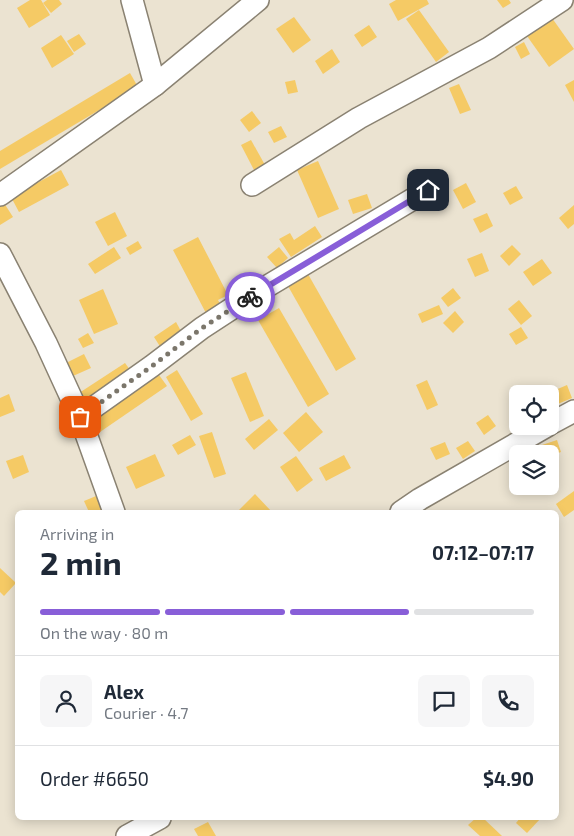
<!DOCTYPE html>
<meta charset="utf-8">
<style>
:root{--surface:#fff;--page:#f6f6f7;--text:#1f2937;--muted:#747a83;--line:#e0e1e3;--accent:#885ed8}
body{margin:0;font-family:"Exo 2",sans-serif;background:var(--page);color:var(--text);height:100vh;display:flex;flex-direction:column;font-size:19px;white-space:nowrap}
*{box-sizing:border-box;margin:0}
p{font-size:16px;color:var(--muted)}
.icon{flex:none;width:28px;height:28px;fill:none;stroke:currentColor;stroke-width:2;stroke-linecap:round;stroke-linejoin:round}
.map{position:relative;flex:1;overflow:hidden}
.drawer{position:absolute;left:15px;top:510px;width:544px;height:310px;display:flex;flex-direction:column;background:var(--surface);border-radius:8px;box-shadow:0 2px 12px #0003}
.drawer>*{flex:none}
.buttons{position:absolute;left:509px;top:385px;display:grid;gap:10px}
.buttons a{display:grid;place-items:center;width:50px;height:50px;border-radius:8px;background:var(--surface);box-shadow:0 2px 12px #0003;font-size:25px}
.pin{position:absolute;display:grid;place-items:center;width:42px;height:42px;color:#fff;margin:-21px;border-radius:10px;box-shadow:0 2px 8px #0006}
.courier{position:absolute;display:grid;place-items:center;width:50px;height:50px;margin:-25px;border:4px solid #885ed8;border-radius:50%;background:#fff;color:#222;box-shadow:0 1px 6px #0007}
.summary em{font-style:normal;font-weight:700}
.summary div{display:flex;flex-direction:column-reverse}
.summary{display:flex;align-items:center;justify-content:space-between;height:85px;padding:0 25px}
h1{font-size:32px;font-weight:700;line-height:38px}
.bar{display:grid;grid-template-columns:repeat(4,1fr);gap:8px 5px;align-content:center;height:60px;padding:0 25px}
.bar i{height:6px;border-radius:4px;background:var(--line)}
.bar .active{background:var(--accent)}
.bar p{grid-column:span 4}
.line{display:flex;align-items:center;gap:12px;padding:0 25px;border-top:1px solid var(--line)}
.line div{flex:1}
.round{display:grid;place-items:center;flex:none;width:52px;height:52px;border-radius:8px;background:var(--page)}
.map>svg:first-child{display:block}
.building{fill:#f5ca65}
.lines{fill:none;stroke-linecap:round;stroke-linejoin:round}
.minor-casing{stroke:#8a8272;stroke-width:24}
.minor{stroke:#fff;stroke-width:21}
.done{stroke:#7b766b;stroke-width:5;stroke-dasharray:0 9}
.route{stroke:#885ed8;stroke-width:6}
</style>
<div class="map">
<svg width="574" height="836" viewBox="0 0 574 836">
<rect width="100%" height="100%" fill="#ebe3d1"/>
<g class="building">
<path d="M30 0H41L50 15 29 28 17 8Z"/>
<path d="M47 0H59L62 4 51 13 43 3Z"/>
<path d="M396 0H427L429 4 398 21 389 4Z"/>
<path d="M497 0H509L511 3 503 8Z"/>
<path d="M419 10 449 52 436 62 406 19Z"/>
<path d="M294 17 311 40 293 53 276 29Z"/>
<path d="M552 18 574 49 549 67 527 36Z"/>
<path d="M369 25 377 37 362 47 354 35Z"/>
<path d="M79 34 86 44 74 52 67 41Z"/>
<path d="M61 35 74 54 52 68 41 48Z"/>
<path d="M524 42 530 54 521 59 515 47Z"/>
<path d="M332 49 340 62 323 74 315 61Z"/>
<path d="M130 73 138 87 0 169V151Z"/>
<path d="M295 80 298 92 288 94 285 82Z"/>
<path d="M574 80V102L565 85Z"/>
<path d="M459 84 471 110 460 114 449 88Z"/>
<path d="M252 111 261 123 249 132 240 120Z"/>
<path d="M281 126 287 137 274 143 268 132Z"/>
<path d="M251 140 265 165 254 170 241 145Z"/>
<path d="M318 161 339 209 318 218 297 170Z"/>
<path d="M61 170 69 185 19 212 11 197Z"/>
<path d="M466 183 476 202 463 209 453 190Z"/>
<path d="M516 186 523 198 510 205 503 193Z"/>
<path d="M367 194 372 208 353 214 348 200Z"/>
<path d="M4 203 13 217 0 225V205Z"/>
<path d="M574 205V224L568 229 559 218Z"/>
<path d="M115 212 127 236 108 246 95 222Z"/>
<path d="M487 213 493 226 480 233 473 219Z"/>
<path d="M315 226 322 237 291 257 279 239 290 233 294 240Z"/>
<path d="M198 237 228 295 218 300 223 309 208 317 173 250Z"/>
<path d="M138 241 142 248 130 255 126 248Z"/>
<path d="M512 245 521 254 509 266 500 256Z"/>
<path d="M114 247 121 258 95 274 88 264Z"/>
<path d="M279 247 288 258 277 268 267 257Z"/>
<path d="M482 253 489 271 475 277 467 259Z"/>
<path d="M542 259 552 273 533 286 523 272Z"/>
<path d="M245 274 252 283 238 293 232 284Z"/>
<path d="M308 274 356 359 336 371 288 286Z"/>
<path d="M453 288 461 298 448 307 441 298Z"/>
<path d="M103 289 118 324 94 334 79 300Z"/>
<path d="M519 300 532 316 521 325 508 309Z"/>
<path d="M439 305 443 314 422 323 418 314Z"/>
<path d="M279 308 329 394 308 407 258 320Z"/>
<path d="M455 311 464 322 453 333 443 323Z"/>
<path d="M176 322 182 333 161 348 154 337Z"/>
<path d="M521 327 528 338 516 345 509 334Z"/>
<path d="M88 333 94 343 83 348 78 339Z"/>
<path d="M84 354 91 368 73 376 66 363Z"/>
<path d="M125 363 133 374 84 407 76 395Z"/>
<path d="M177 370 203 414 191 421 166 377Z"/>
<path d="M246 372 264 416 250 422 231 378Z"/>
<path d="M159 375 167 386 100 432 92 421Z"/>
<path d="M427 380 438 405 427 410 416 385Z"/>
<path d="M567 385 572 398 553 406 550 399V394H546Z"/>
<path d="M9 394 15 411 0 417V398Z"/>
<path d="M306 412 323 432 299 452 283 433Z"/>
<path d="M488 415 496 426 484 435 476 423Z"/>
<path d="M269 419 278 430 254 450 245 439Z"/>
<path d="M212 432 226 474 214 478 199 436Z"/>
<path d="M190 435 196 445 178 455 172 445Z"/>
<path d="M557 440 561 452 550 456V454H545L542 445Z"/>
<path d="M468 441 475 451 463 459 456 448Z"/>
<path d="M445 442 450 454 436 460 430 448Z"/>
<path d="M537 447 542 454H528Z"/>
<path d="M155 454 165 476 136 489 126 467Z"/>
<path d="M23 455 29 472 13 479 6 461Z"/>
<path d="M344 455 351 468 326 481 319 468Z"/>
<path d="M296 456 313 480 297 492 280 467Z"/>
<path d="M574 491V510L564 517 556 504Z"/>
<path d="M101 494 108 510 103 512H89L84 501Z"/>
<path d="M255 494 272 512H241L239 510Z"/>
<path d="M0 568 16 583 4 596 0 592Z"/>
<path d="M476 818H483L502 836H480L468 825Z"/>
<path d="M520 818H541L527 833 516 823Z"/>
<path d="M208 822 216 836H198L194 829Z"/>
</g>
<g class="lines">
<defs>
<g id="minor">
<path d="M155 85 258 0"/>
<path d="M252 185 359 118 489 48 562 0"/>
<path d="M0 195 155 85 132 0"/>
<path d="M0 254 46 343 80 417 114 512"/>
<path d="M80 417 152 366 202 328 251 296 428 190"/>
<path d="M550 424 574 411"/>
<path d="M401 512 420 499 547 426"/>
<path d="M127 836 160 818"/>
</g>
</defs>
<use href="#minor" class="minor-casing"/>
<use href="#minor" class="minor"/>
</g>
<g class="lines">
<path class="done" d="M80 417 152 366 202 328 250 297"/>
<path class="route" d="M250 297 428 190"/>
</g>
</svg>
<div class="buttons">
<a><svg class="icon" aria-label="locate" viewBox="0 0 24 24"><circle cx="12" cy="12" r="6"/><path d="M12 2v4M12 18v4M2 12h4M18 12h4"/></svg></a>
<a><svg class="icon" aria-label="layers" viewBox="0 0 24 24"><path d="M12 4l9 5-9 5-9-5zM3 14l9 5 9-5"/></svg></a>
</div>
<div class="pin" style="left:80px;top:417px;background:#ea580c"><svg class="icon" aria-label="bag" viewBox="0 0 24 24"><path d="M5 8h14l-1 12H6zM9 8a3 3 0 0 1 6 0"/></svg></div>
<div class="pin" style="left:428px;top:190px;background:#1f2937"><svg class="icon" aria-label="home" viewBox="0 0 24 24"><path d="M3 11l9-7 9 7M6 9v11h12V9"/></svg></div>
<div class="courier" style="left:250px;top:297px"><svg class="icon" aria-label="bike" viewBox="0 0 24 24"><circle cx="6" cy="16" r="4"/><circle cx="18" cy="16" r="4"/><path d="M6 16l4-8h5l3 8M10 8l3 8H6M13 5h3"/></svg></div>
<section class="drawer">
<div class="summary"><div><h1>2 min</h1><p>Arriving in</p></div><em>07:12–07:17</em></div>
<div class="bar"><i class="active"></i><i class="active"></i><i class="active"></i><i></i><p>On the way · 80 m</p></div>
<div class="line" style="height:90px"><a class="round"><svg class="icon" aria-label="person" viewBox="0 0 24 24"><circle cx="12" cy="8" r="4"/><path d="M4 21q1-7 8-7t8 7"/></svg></a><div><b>Alex</b><p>Courier · 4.7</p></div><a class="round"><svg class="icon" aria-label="chat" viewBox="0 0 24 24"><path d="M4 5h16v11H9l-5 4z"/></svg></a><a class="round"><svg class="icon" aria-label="phone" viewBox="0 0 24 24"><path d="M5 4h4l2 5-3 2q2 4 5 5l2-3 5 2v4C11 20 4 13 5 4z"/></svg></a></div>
<div class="line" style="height:65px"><div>Order #6650</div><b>$4.90</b></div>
</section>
</div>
